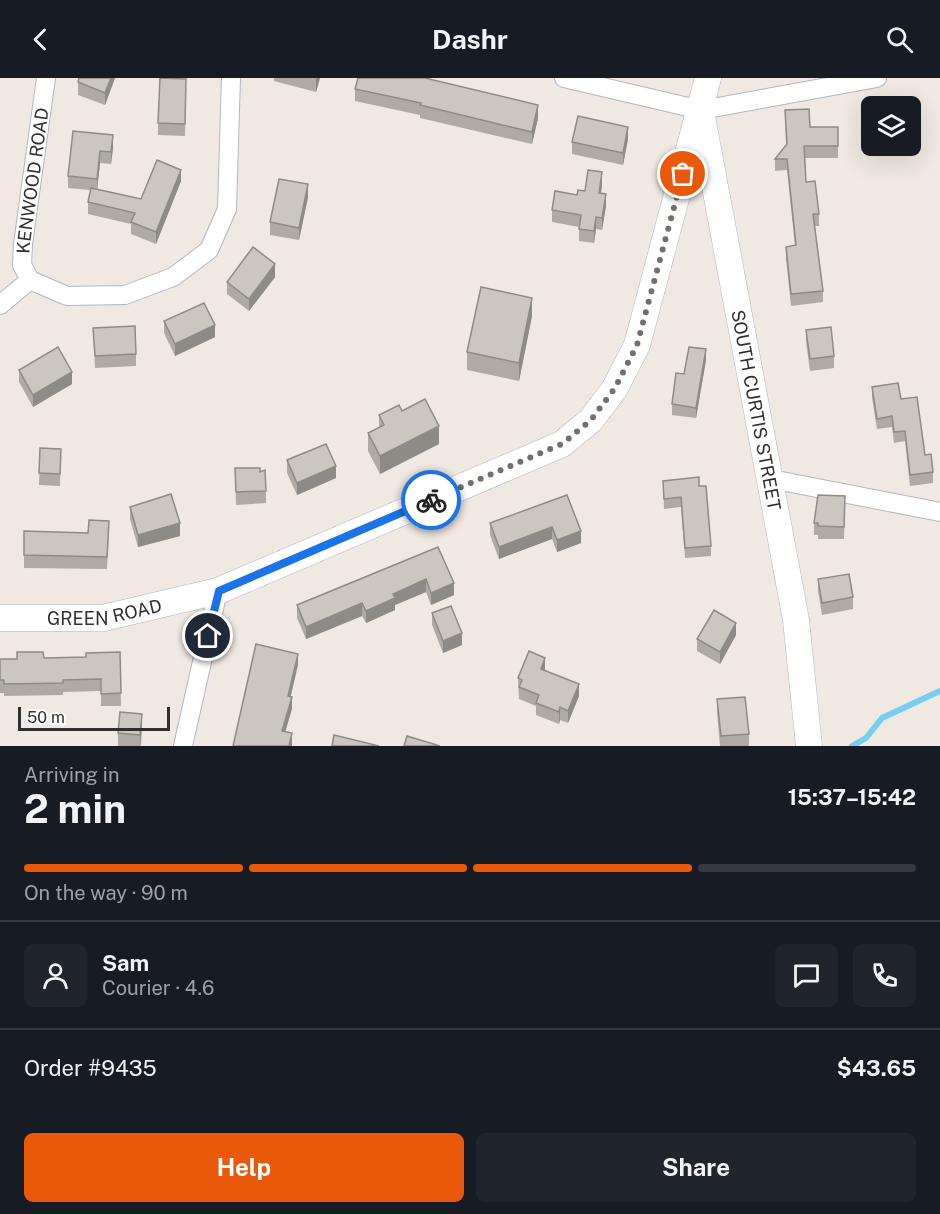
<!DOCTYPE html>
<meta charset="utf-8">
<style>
:root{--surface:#171b24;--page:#20242c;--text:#f1f3f6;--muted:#9ea1a6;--line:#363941;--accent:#ea580c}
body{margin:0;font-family:"Public Sans",sans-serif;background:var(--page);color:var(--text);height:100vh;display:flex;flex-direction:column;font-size:22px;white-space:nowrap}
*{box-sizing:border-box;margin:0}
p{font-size:20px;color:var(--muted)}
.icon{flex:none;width:33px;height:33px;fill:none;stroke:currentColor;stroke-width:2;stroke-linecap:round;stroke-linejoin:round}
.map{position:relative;height:668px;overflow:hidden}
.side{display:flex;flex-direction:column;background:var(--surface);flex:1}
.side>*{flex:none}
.fabs{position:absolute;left:861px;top:18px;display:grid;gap:12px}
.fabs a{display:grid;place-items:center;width:60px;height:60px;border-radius:9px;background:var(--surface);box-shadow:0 6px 24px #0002;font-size:30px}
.scale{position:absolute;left:18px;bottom:15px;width:152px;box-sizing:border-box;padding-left:6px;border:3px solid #2e2e2e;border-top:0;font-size:16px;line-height:21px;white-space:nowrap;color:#2e2e2e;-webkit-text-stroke:4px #fff;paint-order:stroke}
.pin{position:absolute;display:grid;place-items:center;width:51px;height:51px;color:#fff;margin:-26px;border:3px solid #fff;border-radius:50%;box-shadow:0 2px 6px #0007}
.courier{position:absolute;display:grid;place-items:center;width:60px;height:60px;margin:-30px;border:4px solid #1a73e8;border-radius:50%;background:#fff;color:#222;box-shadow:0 2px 8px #0007}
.overview em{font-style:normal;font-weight:700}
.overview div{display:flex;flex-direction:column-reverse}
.overview{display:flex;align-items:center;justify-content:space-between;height:102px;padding:0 24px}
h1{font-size:39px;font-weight:700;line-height:45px}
.bar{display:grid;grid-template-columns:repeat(4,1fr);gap:9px 6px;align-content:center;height:72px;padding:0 24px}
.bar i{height:8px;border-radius:4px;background:var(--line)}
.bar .on{background:var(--accent)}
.bar p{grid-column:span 4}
.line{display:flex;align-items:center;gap:15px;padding:0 24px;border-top:2px solid var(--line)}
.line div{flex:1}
.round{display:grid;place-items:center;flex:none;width:63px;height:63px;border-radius:9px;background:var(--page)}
.primary-button{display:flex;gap:12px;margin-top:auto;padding:12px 24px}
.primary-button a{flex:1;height:69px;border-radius:9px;background:var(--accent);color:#fff;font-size:24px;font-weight:700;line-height:69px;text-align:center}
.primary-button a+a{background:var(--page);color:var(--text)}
header{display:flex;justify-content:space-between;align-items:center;height:78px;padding:0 24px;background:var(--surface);font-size:27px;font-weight:700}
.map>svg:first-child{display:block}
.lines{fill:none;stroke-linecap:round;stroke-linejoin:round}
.stream{stroke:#75cff0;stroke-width:6}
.street-casing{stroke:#b4b7c1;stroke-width:20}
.secondary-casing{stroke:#b4b7c1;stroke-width:27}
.street{stroke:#fff;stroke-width:18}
.secondary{stroke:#fff;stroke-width:26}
.wall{fill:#afaba4}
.shaded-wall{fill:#8e8b86}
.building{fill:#cbc7bf;stroke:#8e8b86;stroke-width:1.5}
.done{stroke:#726f6d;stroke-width:6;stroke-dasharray:0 10.8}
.route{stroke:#1a73e8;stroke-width:8}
.labels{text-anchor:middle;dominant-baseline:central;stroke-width:4.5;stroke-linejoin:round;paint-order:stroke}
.street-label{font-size:18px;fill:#2e2e2e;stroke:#fff}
</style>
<header><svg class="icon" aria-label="back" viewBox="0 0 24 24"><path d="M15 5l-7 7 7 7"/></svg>Dashr<svg class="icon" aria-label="search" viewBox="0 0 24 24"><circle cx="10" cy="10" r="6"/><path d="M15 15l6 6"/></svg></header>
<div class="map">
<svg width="940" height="668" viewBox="0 0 940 668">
<rect width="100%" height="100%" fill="#efe9e1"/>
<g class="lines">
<path class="stream" d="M852 668 866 660 882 640 940 613"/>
<defs>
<g id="street">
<path d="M564 0 701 32 877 0"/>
<path id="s1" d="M30 202 22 187 23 166 46 0"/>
<path d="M0 227 30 202 67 218 125 217 173 199 209 172 227 131 231 0"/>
<path d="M771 401 940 434"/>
<path d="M183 668 218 513"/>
</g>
<g id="secondary">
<path id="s2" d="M702 39 796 542 809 668"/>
<path id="s3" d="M0 540H103L218 513 562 366 591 342 615 310 637 267 708 0"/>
</g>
</defs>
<use href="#street" class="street-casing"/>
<use href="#secondary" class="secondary-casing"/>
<use href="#street" class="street"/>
<use href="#secondary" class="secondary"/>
</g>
<g class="wall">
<path d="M115 0 105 27 78 17V4Z"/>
<path d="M274 0H320L316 14 274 3Z"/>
<path d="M186 1 185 58 158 57V45Z"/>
<path d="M355 11 538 40 532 66 420 40V37L355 23Z"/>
<path d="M785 32 810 49H838V80H805L806 104 819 136V148H815L823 213V224L791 228 786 181V169L795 168 787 92 775 93V81L786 67Z"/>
<path d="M73 53 113 70 111 86 100 85 97 111 141 121 181 103 156 166 131 156V146L88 136V124L90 112 68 110V98Z"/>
<path d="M628 61 623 87 572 76V64Z"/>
<path d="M602 107 601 115 606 128 602 152 596 151 594 165 579 163V149L552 144V132L585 113Z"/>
<path d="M308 119 299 162 270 157V144Z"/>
<path d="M275 199 249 233 227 216V204Z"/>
<path d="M532 238 519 303 467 292V274Z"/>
<path d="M164 243 215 259 175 278 164 255Z"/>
<path d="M93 250 136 276V288L95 290Z"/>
<path d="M806 252 834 278V290L810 293 806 264Z"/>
<path d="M706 282 696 340 672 337V326L684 296Z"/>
<path d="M19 292 72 306 33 329 19 304Z"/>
<path d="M872 309 901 321 933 394V405L910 408 905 363 894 365 892 349 877 351 872 320Z"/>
<path d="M402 333 439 366 380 396 368 373V355L379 350V337Z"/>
<path d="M40 370 61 371 60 408 39 407Z"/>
<path d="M287 382 336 400 297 417 287 395Z"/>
<path d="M235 390 260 394 266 413V425L236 427Z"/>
<path d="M663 403 699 408 711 468V478L685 480 681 429 664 431Z"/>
<path d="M567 417 581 465 557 474 552 461 499 481 490 457V445Z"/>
<path d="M130 429 180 458 138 469 130 441Z"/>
<path d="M845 430 844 461H818V457H814V445Z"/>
<path d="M24 453 109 455 107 491 24 490Z"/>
<path d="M438 469 454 517 431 527 426 514 395 527V532L366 545 362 538 306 561 297 540V527Z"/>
<path d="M818 501 853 519V531L822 537 818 513Z"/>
<path d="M432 535 462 567 443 575 432 547Z"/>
<path d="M736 557 720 586 697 573V561Z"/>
<path d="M120 574 121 628H101V613L63 614V617L4 618V615H0V581L86 579Z"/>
<path d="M545 592V593L579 618 568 645 560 642 559 646 536 637V628L519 621 518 600Z"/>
<path d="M717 621 749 656V668H720L717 634Z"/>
<path d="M142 648 141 668H118V655Z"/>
</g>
<g class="shaded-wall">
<path d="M111 0H115L105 27V15Z"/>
<path d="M317 0H320L316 14V1Z"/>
<path d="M538 27V40L532 66V54Z"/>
<path d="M628 49V61L623 87V75Z"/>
<path d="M113 57V70L111 86V74Z"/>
<path d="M100 73V85L97 113V101Z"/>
<path d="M181 92V103L156 166V154Z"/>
<path d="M602 94V107L599 127V115Z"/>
<path d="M308 106V119L299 162V150Z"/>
<path d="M606 116V128L602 152V140Z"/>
<path d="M596 139V151L594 165V153Z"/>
<path d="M275 186V199L249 233V221Z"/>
<path d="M532 220V238L519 303V285Z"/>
<path d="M215 247V259L175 278V266Z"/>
<path d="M706 271V282L696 340V330Z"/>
<path d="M72 294V306L33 329V317Z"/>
<path d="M439 348V366L380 396V378Z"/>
<path d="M336 388V400L297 417V405Z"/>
<path d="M180 445V458L138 469V457Z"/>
<path d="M552 449V461L499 481V469Z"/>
<path d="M581 453V465L557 474V462Z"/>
<path d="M426 501V514L395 527V532L366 545V533L393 516Z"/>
<path d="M454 505V517L431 527V515Z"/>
<path d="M362 525V538L306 561V549Z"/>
<path d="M736 545V557L720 586V574Z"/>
<path d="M462 555V567L443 575V563Z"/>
<path d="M298 576V587L288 630V618Z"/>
<path d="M545 580V592L541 604V591Z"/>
<path d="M579 606V618L568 645V633Z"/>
<path d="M292 619V631L282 665V653Z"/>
<path d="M560 629V642L559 646V634Z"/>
<path d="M142 636V648L140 668V657Z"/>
<path d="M292 655V668H289Z"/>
</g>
<g class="building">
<path d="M79 0H111L105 15 78 4Z"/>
<path d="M160 0 186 1 185 46 158 45Z"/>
<path d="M358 0H425L538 27 532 54 420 27 421 25 355 11Z"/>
<path d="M809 31 810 49H838V68H804L806 104 815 103 819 136H813L823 213 791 216 786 169 796 167 787 81H775L787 66 785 32Z"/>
<path d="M578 38 628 49 623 75 572 64Z"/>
<path d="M73 53 113 57 111 74 100 73 97 101 68 98Z"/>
<path d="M157 82 181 92 156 154 131 144 135 135 88 124 91 110 141 121Z"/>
<path d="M588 92 602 94 599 115 606 116 602 140 596 139 594 153 579 151 581 137 552 132 555 113 577 117 578 112 585 113Z"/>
<path d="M279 101 308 106 299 150 270 144Z"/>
<path d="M253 169 275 186 249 221 227 204Z"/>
<path d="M481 209 532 220 519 285 467 274Z"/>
<path d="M204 225 215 247 175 266 164 243Z"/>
<path d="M135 248 136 276 95 278 93 250Z"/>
<path d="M831 249 834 278 810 281 806 252Z"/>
<path d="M58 269 72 294 33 317 19 292Z"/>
<path d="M689 269 706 271 696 330 672 326 676 295 684 296Z"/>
<path d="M898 305 901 321 917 319 925 377 931 376 933 394 910 397 905 353 894 354 892 338 877 341 872 309Z"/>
<path d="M425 321 439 348 380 378 368 355 384 347 379 337 399 327 402 333Z"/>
<path d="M326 366 336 388 297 405 287 382Z"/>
<path d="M40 370 61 371 60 396 39 395Z"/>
<path d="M235 390H260V394L265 392 266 413 236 414Z"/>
<path d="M699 399V408H706L711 468 685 470 681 419 664 421 663 403Z"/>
<path d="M171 416 180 445 138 457 130 429Z"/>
<path d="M567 417 581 453 557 462 552 449 499 469 490 445Z"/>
<path d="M818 417 845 418 844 449 818 448V445H814Z"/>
<path d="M89 442 109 443 107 479 24 477V453L88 455Z"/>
<path d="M438 469 454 505 431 515 426 501 393 516 395 520 366 533 362 525 306 549 297 527Z"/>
<path d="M849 496 853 519 822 525 818 501Z"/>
<path d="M451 528 462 555 443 563 432 535Z"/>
<path d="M714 532 736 545 720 574 697 561Z"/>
<path d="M256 566 298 576 288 618 292 619 282 653 292 655 289 668H233Z"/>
<path d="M529 573 545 580 541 591 579 606 568 633 560 629 559 634 536 625 539 617 519 609 522 602 518 600Z"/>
<path d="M17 574H43L44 580 86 579V575L120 574 121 615 101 616V601L63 602V605L4 606V602H0V581H17Z"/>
<path d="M745 619 749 656 721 658 717 621Z"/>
<path d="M120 634 142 636 140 657 118 655Z"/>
<path d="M334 657 379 668H332Z"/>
<path d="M407 658 440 668H404Z"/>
</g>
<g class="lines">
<path class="done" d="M431 422 562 366 591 342 615 310 637 267 683 96"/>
<path class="route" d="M208 558 219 513 431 422"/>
</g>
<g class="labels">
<g class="street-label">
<text stroke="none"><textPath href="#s1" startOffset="102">KENWOOD ROAD</textPath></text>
<text stroke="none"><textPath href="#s2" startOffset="298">SOUTH CURTIS STREET</textPath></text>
<text stroke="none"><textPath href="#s3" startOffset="105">GREEN ROAD</textPath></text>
</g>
</g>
</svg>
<div class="fabs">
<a><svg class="icon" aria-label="layers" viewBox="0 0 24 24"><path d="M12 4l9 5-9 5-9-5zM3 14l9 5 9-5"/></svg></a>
</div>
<div class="scale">50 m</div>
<div class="pin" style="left:683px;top:96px;background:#ea580c"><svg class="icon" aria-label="bag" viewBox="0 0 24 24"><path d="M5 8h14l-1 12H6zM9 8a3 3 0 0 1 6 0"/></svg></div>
<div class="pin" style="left:208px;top:558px;background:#1f2937"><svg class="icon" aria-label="home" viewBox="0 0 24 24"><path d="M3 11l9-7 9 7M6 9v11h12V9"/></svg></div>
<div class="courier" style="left:431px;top:422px"><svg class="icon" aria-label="bike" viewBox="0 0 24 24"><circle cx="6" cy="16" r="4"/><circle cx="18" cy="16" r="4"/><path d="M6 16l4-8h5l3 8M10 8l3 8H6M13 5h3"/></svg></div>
</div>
<section class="side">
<div class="overview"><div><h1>2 min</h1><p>Arriving in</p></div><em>15:37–15:42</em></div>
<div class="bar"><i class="on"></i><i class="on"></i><i class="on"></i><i></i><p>On the way · 90 m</p></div>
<div class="line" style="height:108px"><a class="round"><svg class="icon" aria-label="person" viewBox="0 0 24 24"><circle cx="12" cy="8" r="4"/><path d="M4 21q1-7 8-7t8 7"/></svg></a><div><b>Sam</b><p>Courier · 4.6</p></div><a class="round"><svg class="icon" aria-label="chat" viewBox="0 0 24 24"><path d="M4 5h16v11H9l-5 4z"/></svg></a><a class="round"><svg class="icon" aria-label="phone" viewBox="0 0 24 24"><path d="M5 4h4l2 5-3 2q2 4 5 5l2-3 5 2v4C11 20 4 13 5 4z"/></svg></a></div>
<div class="line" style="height:78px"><div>Order #9435</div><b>$43.65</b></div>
<div class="primary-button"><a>Help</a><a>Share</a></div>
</section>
